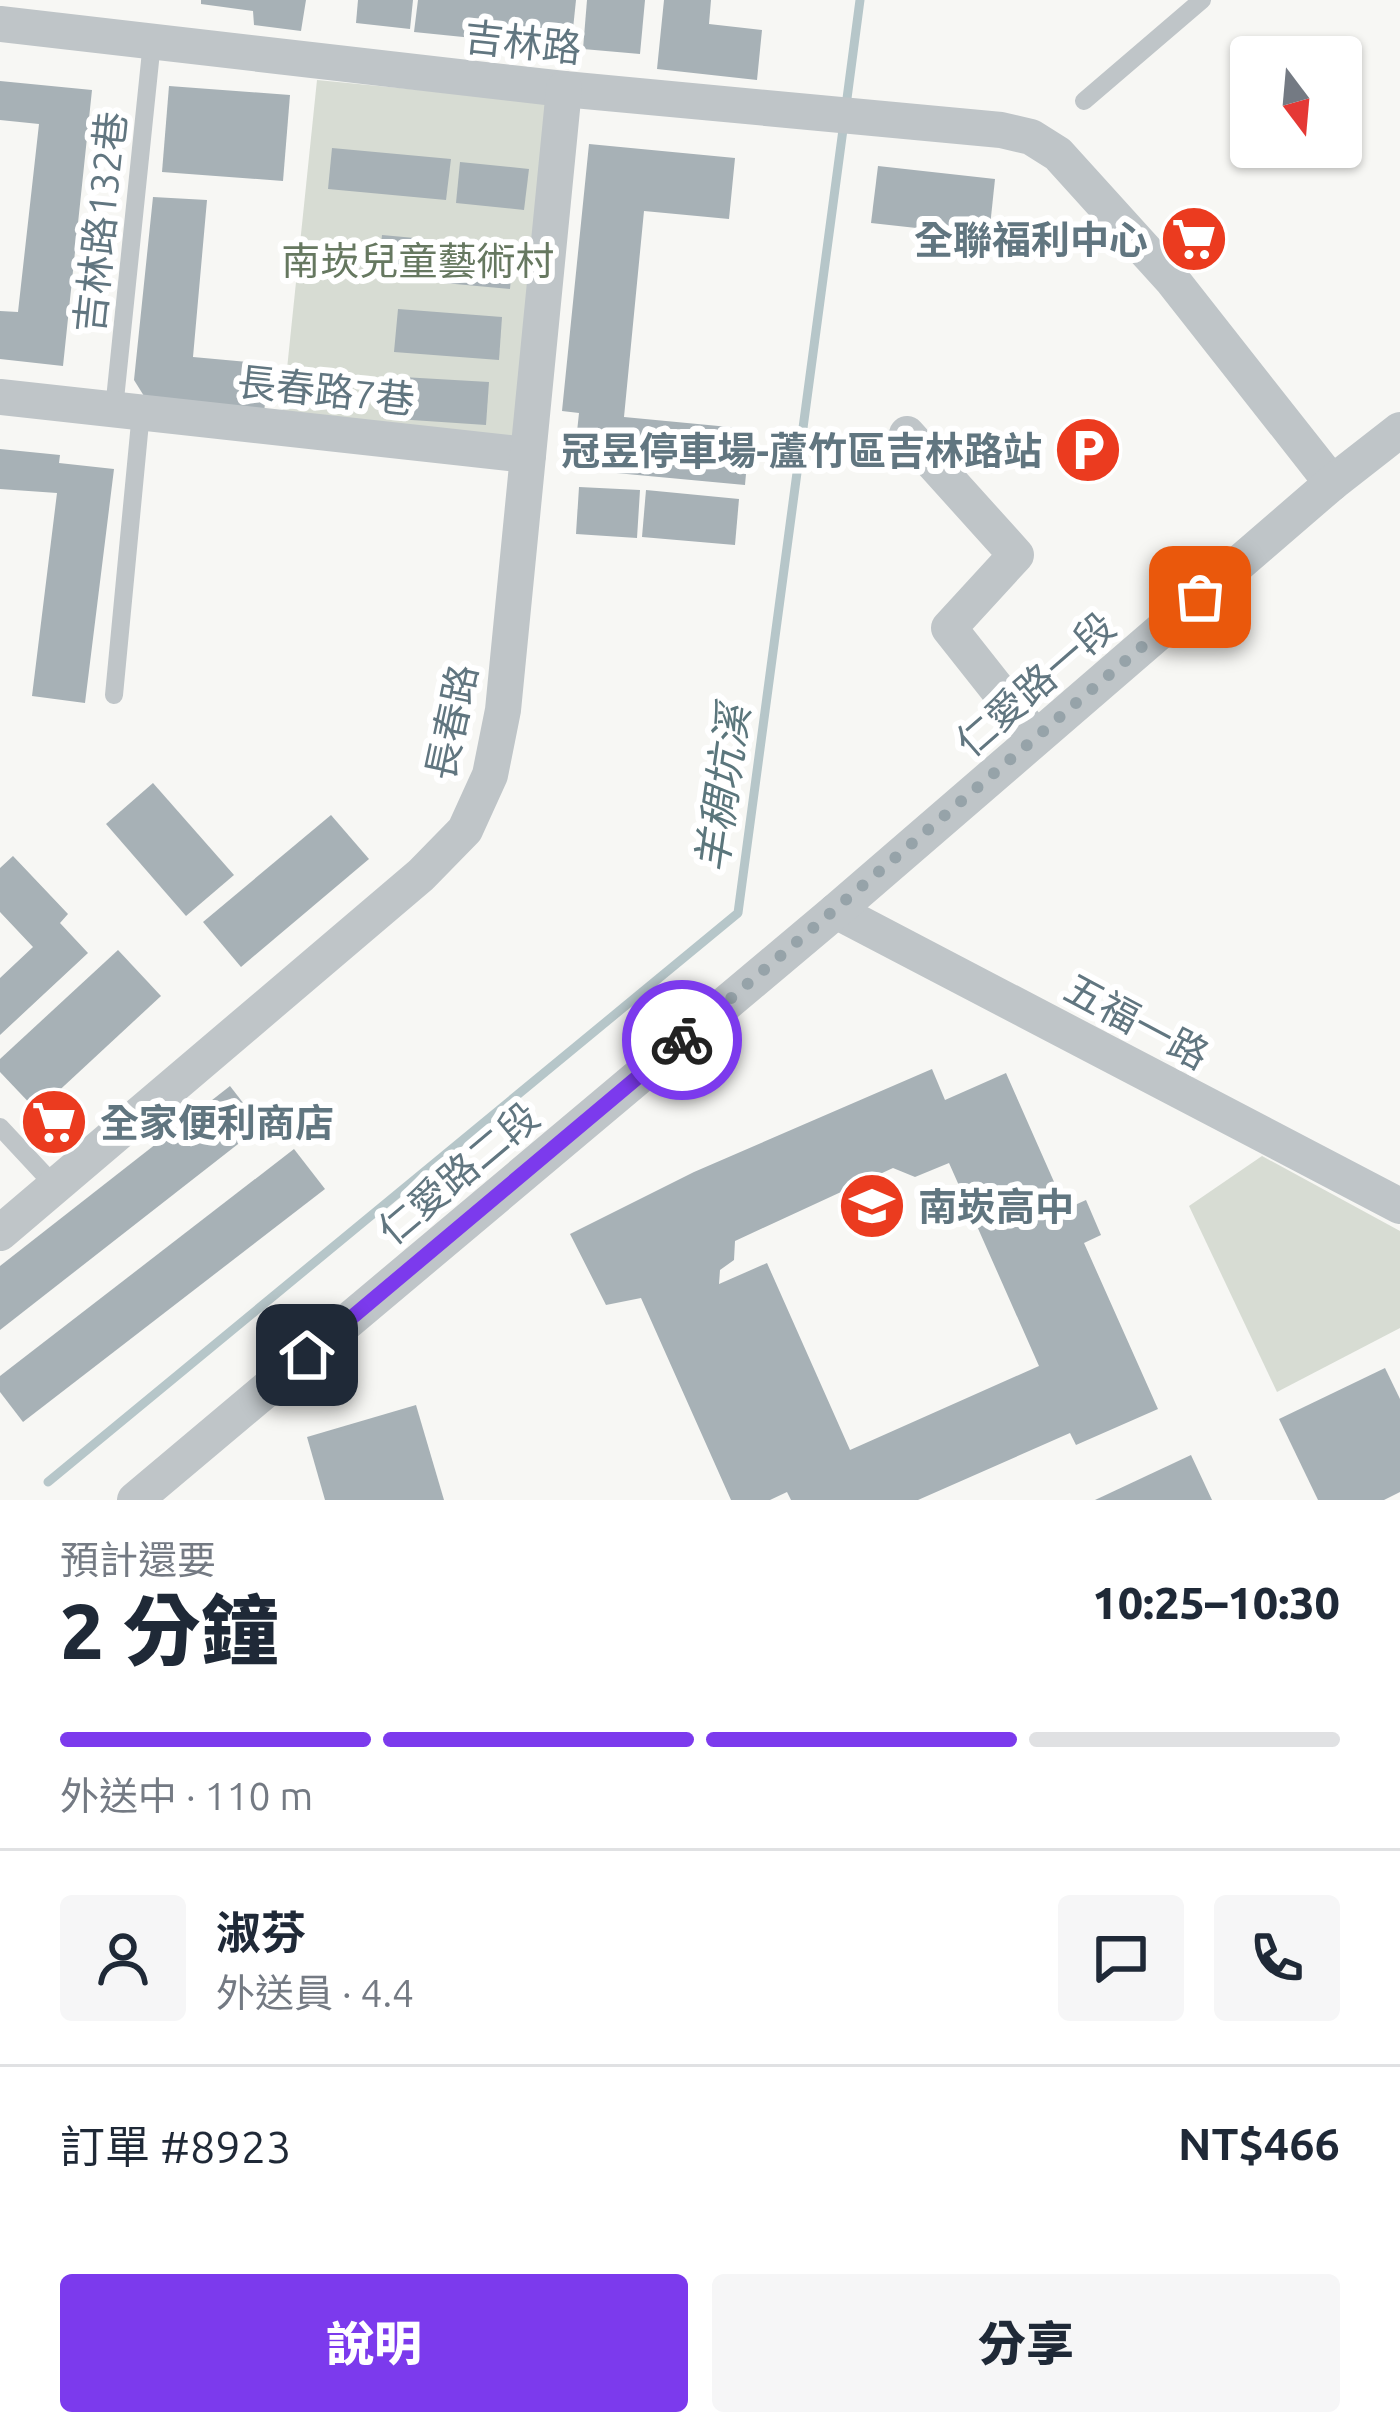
<!DOCTYPE html>
<html lang="zh-TW">
<meta charset="utf-8">
<style>
:root{--surface:#fff;--page:#f6f6f7;--text:#1f2937;--muted:#747a83;--line:#e0e1e3;--accent:#7c3aed}
body{margin:0;font-family:Ubuntu,"Noto Sans TC",sans-serif;background:var(--page);color:var(--text);height:100vh;display:flex;flex-direction:column;font-size:45px;white-space:nowrap}
*{box-sizing:border-box;margin:0}
p{font-size:39px;color:var(--muted)}
.icon{flex:none;width:66px;height:66px;fill:none;stroke:currentColor;stroke-width:2;stroke-linecap:round;stroke-linejoin:round}
.map{position:relative;height:1500px;overflow:hidden}
.drawer{display:flex;flex-direction:column;background:var(--surface);flex:1}
.drawer>*{flex:none}
.needle{width:78px;rotate:164deg}
.fabs{position:absolute;left:1230px;top:36px;display:grid;gap:24px}
.fabs a{display:grid;place-items:center;width:132px;height:132px;border-radius:12px;background:var(--surface);box-shadow:0 3px 9px #0004;font-size:60px}
.pin{position:absolute;display:grid;place-items:center;width:102px;height:102px;color:#fff;margin:-51px;border-radius:24px;box-shadow:0 6px 18px #0006}
.courier{position:absolute;display:grid;place-items:center;width:120px;height:120px;margin:-60px;border:9px solid #7c3aed;border-radius:50%;background:#fff;color:#222;box-shadow:0 3px 15px #0007}
.headline em{font-style:normal;font-weight:800}
.headline div{display:flex;flex-direction:column-reverse}
.headline{display:flex;align-items:center;justify-content:space-between;height:204px;padding:0 60px}
h1{font-size:78px;font-weight:800;line-height:90px}
.bar{display:grid;grid-template-columns:repeat(4,1fr);gap:18px 12px;align-content:center;height:144px;padding:0 60px}
.bar i{height:15px;border-radius:9px;background:var(--line)}
.bar .active{background:var(--accent)}
.bar p{grid-column:span 4}
.line{display:flex;align-items:center;gap:30px;padding:0 60px;border-top:3px solid var(--line)}
.line div{flex:1}
.round{display:grid;place-items:center;flex:none;width:126px;height:126px;border-radius:12px;background:var(--page)}
.action{display:flex;gap:24px;margin-top:auto;padding:24px 60px}
.action a{flex:1;height:138px;border-radius:12px;background:var(--accent);color:#fff;font-size:48px;font-weight:800;line-height:138px;text-align:center}
.action a+a{background:var(--page);color:var(--text)}
.map>svg:first-child{display:block}
.green{fill:#d7dcd3}
.lines{fill:none;stroke-linecap:round;stroke-linejoin:round}
.stream{stroke:#b6c6c9;stroke-width:9}
.building{fill:#a7b1b6;fill-rule:evenodd}
.lane{stroke:#bfc5c8;stroke-width:18}
.street{stroke:#bfc5c8;stroke-width:36}
.done{stroke:#96a3a9;stroke-width:12;stroke-dasharray:0 21.6}
.route{stroke:#7c3aed;stroke-width:15}
.labels{text-anchor:middle;dominant-baseline:central;stroke-width:12;stroke-linejoin:round;paint-order:stroke}
.street-label{font-size:39px;fill:#617680;stroke:#fff}
.poi-label{font-size:39px;font-weight:bold;fill:#617680;stroke:#fff;text-anchor:end}
.park-label{font-size:39px;fill:#667860;stroke:#fff}
.water-label{font-size:42px;font-style:italic;fill:#5b767c;stroke:#fff}
</style>
<div class="map">
<svg width="1400" height="1500" viewBox="0 0 1400 1500">
<rect width="100%" height="100%" fill="#f7f7f4"/>
<g class="green">
<path d="M317 80 554 103 518 440 282 417Z"/>
<path d="M1262 1156 1400 1231V1328L1277 1392 1189 1206Z"/>
</g>
<g class="lines">
<g class="stream">
<path d="M846 106 860 0"/>
<path d="M48 1482 738 913 844 122"/>
</g>
</g>
<g class="building">
<path d="M201 0H306L301 31 254 25 253 11 201 4Z"/>
<path d="M358 0H413L410 29 356 23Z"/>
<path d="M418 0H576L571 48 414 32Z"/>
<path d="M587 0H645L640 54 583 49Z"/>
<path d="M664 0H711L709 24 762 30 757 80 657 69Z"/>
<path d="M0 81 92 90 63 366 0 359V311L18 312 39 124 0 120Z"/>
<path d="M169 86 290 95 283 181 162 172Z"/>
<path d="M589 144 735 158 729 219 644 211 624 417 750 429 745 485 573 469 579 413 562 411Z"/>
<path d="M332 148 451 159 446 200 328 189Z"/>
<path d="M460 162 529 169 524 210 456 203Z"/>
<path d="M878 166 995 179 989 236 871 223Z"/>
<path d="M153 197 207 200 193 357 269 364 264 413 149 404 134 380Z"/>
<path d="M382 235 514 247 510 289 378 277Z"/>
<path d="M398 309 502 317 499 360 394 352Z"/>
<path d="M385 376 489 382 486 425 382 418Z"/>
<path d="M0 449 60 455 59 463 114 469 85 703 32 696 57 493 0 489Z"/>
<path d="M579 487 640 490 637 538 576 534Z"/>
<path d="M646 490 739 499 735 545 642 537Z"/>
<path d="M153 783 234 875 186 916 106 824Z"/>
<path d="M331 815 369 859 241 967 203 922Z"/>
<path d="M13 856 68 914 60 923 88 953 0 1035V978L33 947 0 912V868Z"/>
<path d="M118 950 161 996 37 1111 0 1072V1059Z"/>
<path d="M932 1069 945 1100 1006 1073 1066 1209 1086 1200 1101 1235 1084 1243 1158 1409 1076 1445 1070 1433 918 1500H791L787 1492 770 1500H731L641 1298 606 1305 570 1234 694 1172ZM949 1163 1039 1366 850 1450 767 1263 719 1284 720 1270 734 1260 735 1241 893 1168 915 1177Z"/>
<path d="M230 1086 261 1126 0 1330V1266Z"/>
<path d="M294 1149 325 1189 23 1422 0 1392V1376Z"/>
<path d="M1385 1368 1400 1399V1492L1384 1500H1318L1279 1419Z"/>
<path d="M416 1405 444 1500H325L307 1437Z"/>
<path d="M1191 1455 1212 1500H1095Z"/>
</g>
<g class="lines">
<g class="lane">
<path d="M1084 101 1202 0"/>
<path d="M114 409 152 42"/>
<path d="M114 695 141 412"/>
<path d="M0 1127 55 1186"/>
</g>
<g class="street">
<path d="M0 24 564 89 1001 130 1031 137 1058 154 1173 281 1332 483"/>
<path d="M0 397 528 455"/>
<path d="M907 434 1016 555 949 628 1036 738"/>
<path d="M836 911 1400 1206"/>
<path d="M0 1233 421 875 465 830 490 775 503 710 564 89"/>
<path d="M135 1500 836 911 1332 483 1400 430"/>
</g>
</g>
<g class="lines">
<path class="done" d="M682 1040 1200 597"/>
<path class="route" d="M307 1355 682 1040"/>
</g>
<defs>
<symbol id="supermarket-disc" viewBox="-11 -11 22 22"><circle r="9.5" fill="#eb3b1f" stroke="#fff"/><path d="M-6-5.5h2.5l.6 2H6L4.5 2H-2.5L-4.4-4H-6ZM-1.5 3.2a1.3 1.3 0 1 0 .1 0ZM3 3.2a1.3 1.3 0 1 0 .1 0Z" fill="#fff"/></symbol>
<symbol id="parking-disc" viewBox="-11 -11 22 22"><circle r="9.5" fill="#eb3b1f" stroke="#fff"/><path d="M-3.5-5.5H1a3.5 3.5 0 0 1 0 7H-1V5.5H-3.5ZM-1-3.4V-.6H.8a1.4 1.4 0 0 0 0-2.8Z" fill="#fff"/></symbol>
<symbol id="school-disc" viewBox="-11 -11 22 22"><circle r="9.5" fill="#eb3b1f" stroke="#fff"/><path d="M0-5L7-2L0 1L-7-2ZM-4 1L0 2.5L4 1V4Q0 6-4 4Z" fill="#fff"/></symbol>
</defs>
<g fill-rule="evenodd">
<use href="#supermarket-disc" x="1156" y="201" width="76" height="76"/>
<use href="#parking-disc" x="1050" y="412" width="76" height="76"/>
<use href="#supermarket-disc" x="16" y="1084" width="76" height="76"/>
<use href="#school-disc" x="834" y="1168" width="76" height="76"/>
</g>
<g class="labels">
<g class="street-label">
<text transform="translate(523 42) rotate(6)">吉林路</text>
<text transform="translate(100 222) rotate(-84)">吉林路132巷</text>
<text transform="translate(326 390) rotate(6)">長春路7巷</text>
<text transform="translate(1035 684) rotate(-41)">仁愛路一段</text>
<text transform="translate(451 722) rotate(-78)">長春路</text>
<text transform="translate(1137 1021) rotate(28)">五福一路</text>
<text transform="translate(458 1173) rotate(-40)">仁愛路二段</text>
</g>
<g class="poi-label">
<text x="1148" y="239">全聯福利中心</text>
<text x="1042" y="450">冠昱停車場-蘆竹區吉林路站</text>
<text x="100" y="1122" text-anchor="start">全家便利商店</text>
<text x="918" y="1206" text-anchor="start">南崁高中</text>
</g>
<g class="park-label">
<text x="418" y="260">南崁兒童藝術村</text>
</g>
<g class="water-label">
<text transform="translate(722 789) rotate(-82)">羊稠坑溪</text>
</g>
</g>
</svg>
<div class="fabs">
<a><svg class="needle" viewBox="-14 -14 28 28"><path d="M0-13l5 13h-10z" fill="#e53935"/><path d="M0 13l5-13h-10z" fill="#747a83"/></svg></a>
</div>
<div class="pin" style="left:1200px;top:597px;background:#ea580c"><svg class="icon" aria-label="bag" viewBox="0 0 24 24"><path d="M5 8h14l-1 12H6zM9 8a3 3 0 0 1 6 0"/></svg></div>
<div class="pin" style="left:307px;top:1355px;background:#1f2937"><svg class="icon" aria-label="home" viewBox="0 0 24 24"><path d="M3 11l9-7 9 7M6 9v11h12V9"/></svg></div>
<div class="courier" style="left:682px;top:1040px"><svg class="icon" aria-label="bike" viewBox="0 0 24 24"><circle cx="6" cy="16" r="4"/><circle cx="18" cy="16" r="4"/><path d="M6 16l4-8h5l3 8M10 8l3 8H6M13 5h3"/></svg></div>
</div>
<section class="drawer">
<div class="headline"><div><h1>2 分鐘</h1><p>預計還要</p></div><em>10:25–10:30</em></div>
<div class="bar"><i class="active"></i><i class="active"></i><i class="active"></i><i></i><p>外送中 · 110 m</p></div>
<div class="line" style="height:216px"><a class="round"><svg class="icon" aria-label="person" viewBox="0 0 24 24"><circle cx="12" cy="8" r="4"/><path d="M4 21q1-7 8-7t8 7"/></svg></a><div><b>淑芬</b><p>外送員 · 4.4</p></div><a class="round"><svg class="icon" aria-label="chat" viewBox="0 0 24 24"><path d="M4 5h16v11H9l-5 4z"/></svg></a><a class="round"><svg class="icon" aria-label="phone" viewBox="0 0 24 24"><path d="M5 4h4l2 5-3 2q2 4 5 5l2-3 5 2v4C11 20 4 13 5 4z"/></svg></a></div>
<div class="line" style="height:156px"><div>訂單 #8923</div><b>NT$466</b></div>
<div class="action"><a>說明</a><a>分享</a></div>
</section>
